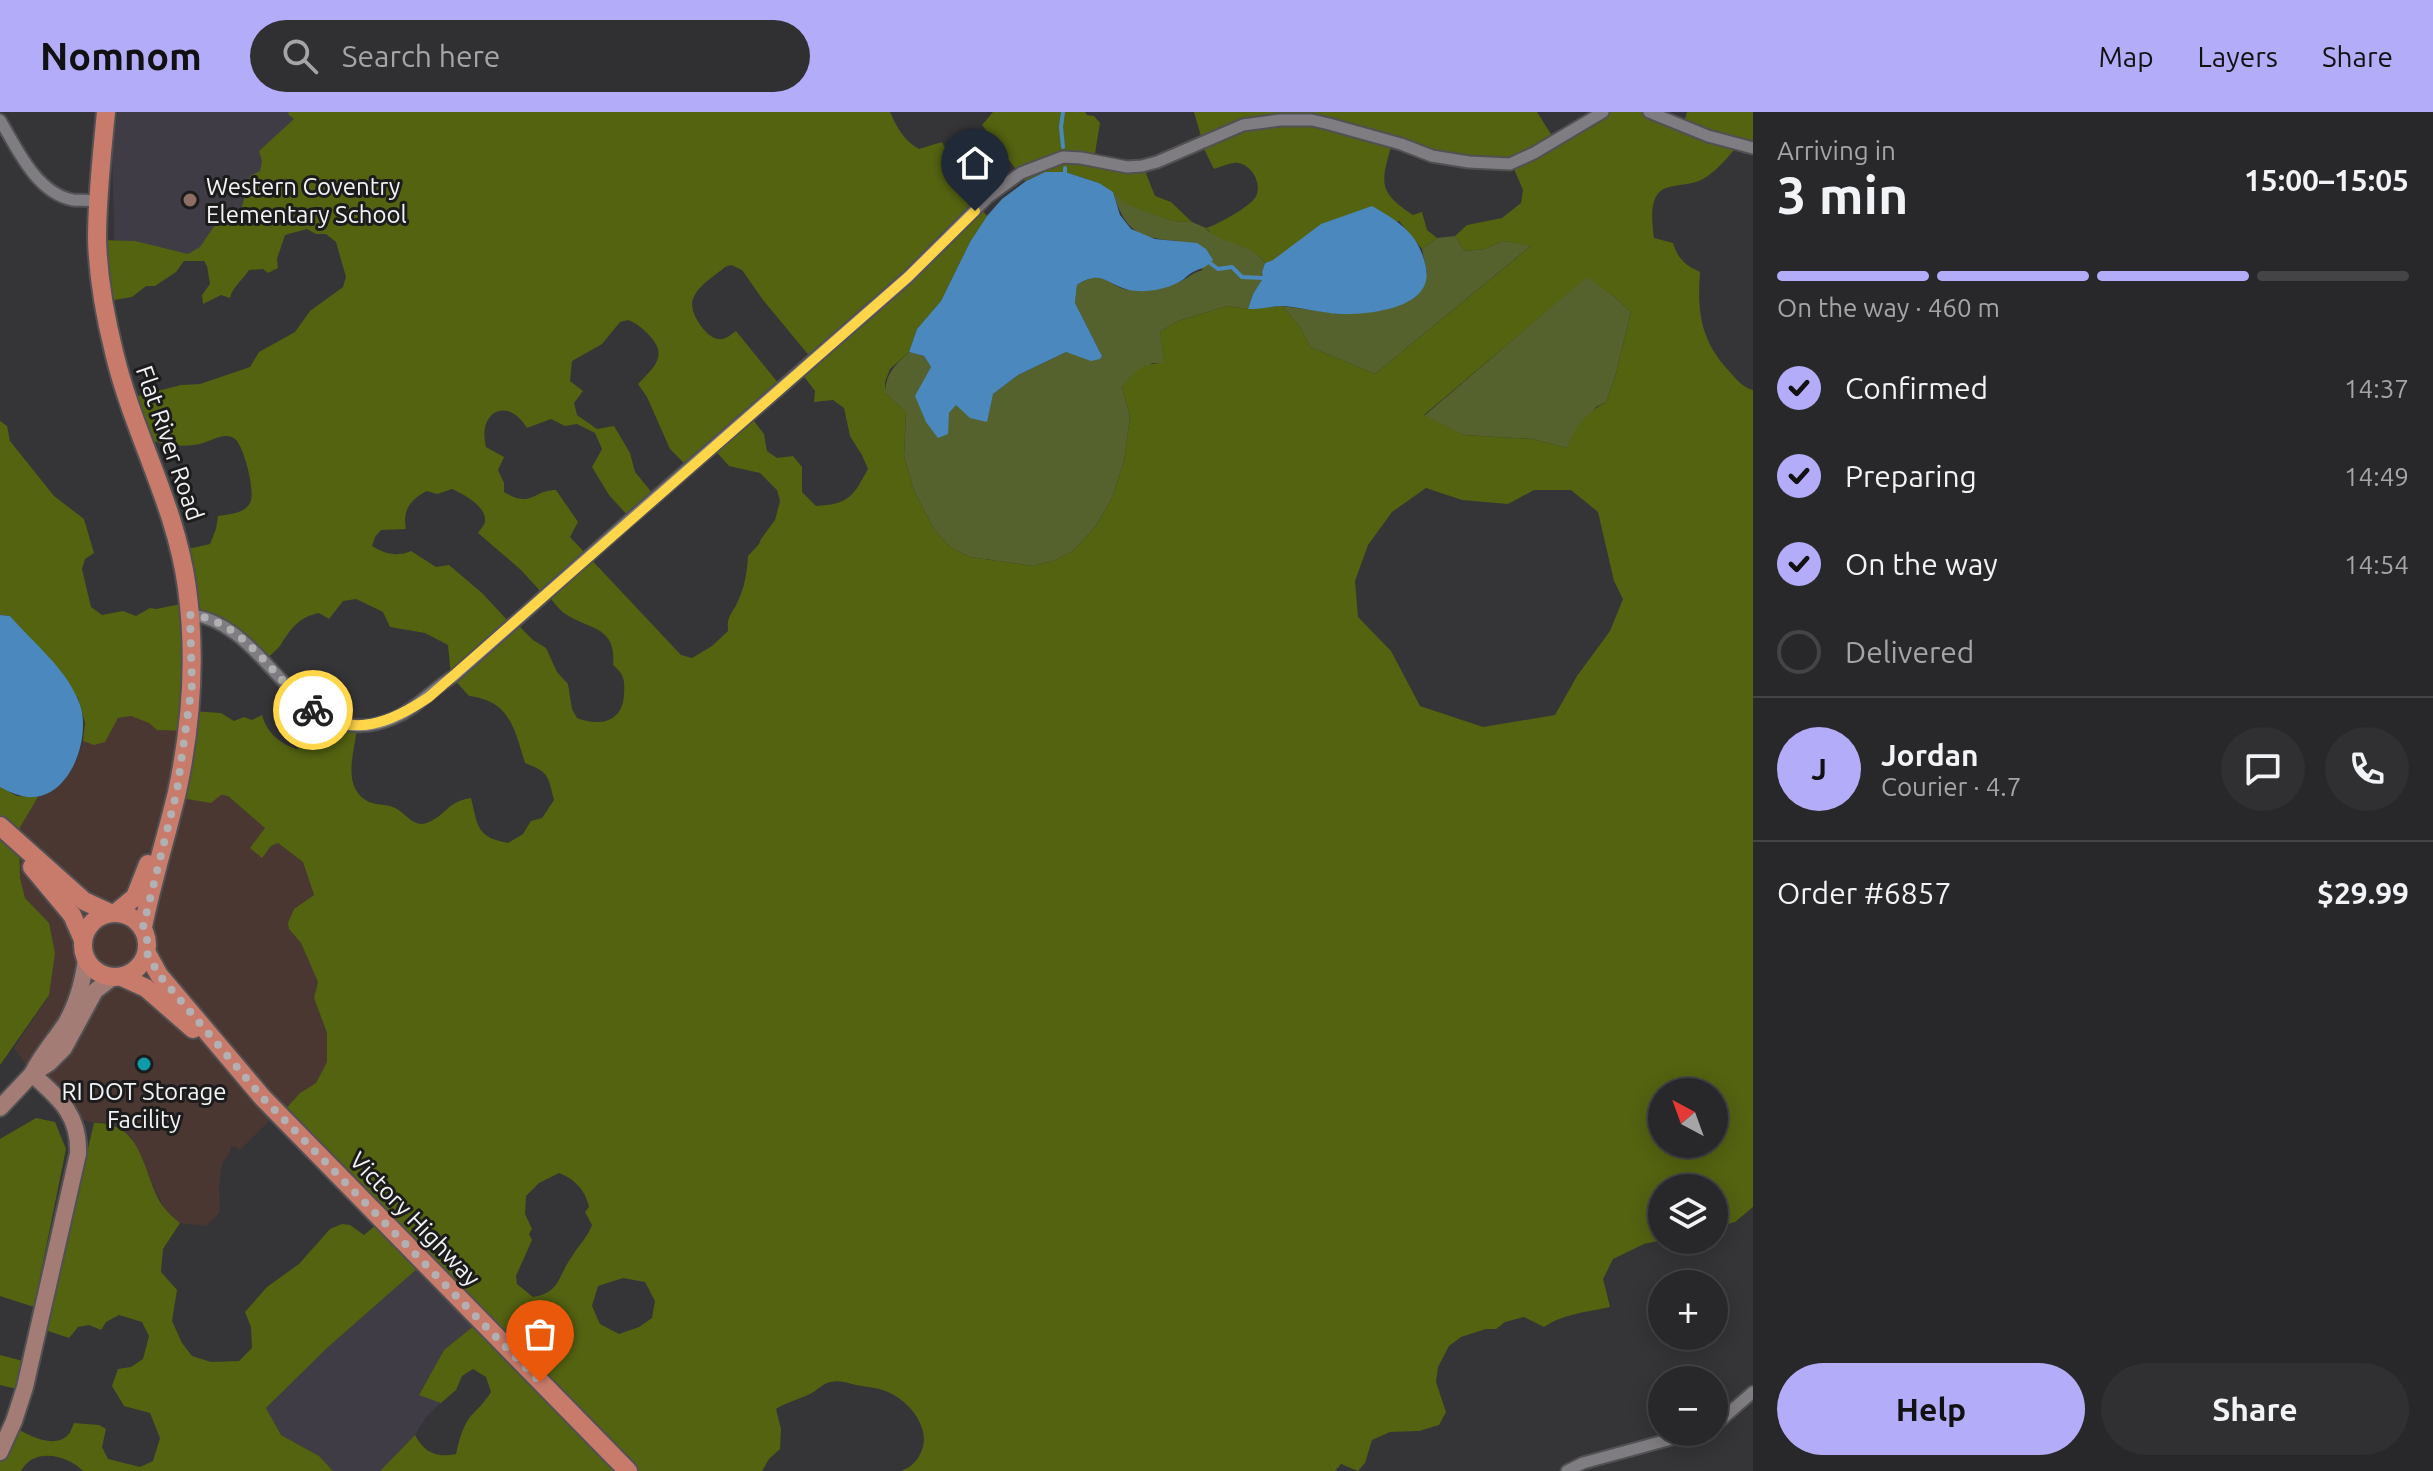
<!DOCTYPE html>
<meta charset="utf-8">
<style>
:root{--surface:#282729;--page:#302f31;--text:#f1f3f6;--muted:#a5a5a8;--line:#444446;--accent:#b3adf9}
body{margin:0;font-family:Ubuntu,sans-serif;background:var(--page);color:var(--text);height:100vh;display:flex;flex-direction:column;font-size:30px;white-space:nowrap}
*{box-sizing:border-box;margin:0}
p{font-size:26px;color:var(--muted)}
.icon{flex:none;width:44px;height:44px;fill:none;stroke:currentColor;stroke-width:2;stroke-linecap:round;stroke-linejoin:round}
.map{position:relative;flex:1;overflow:hidden}
.drawer{display:flex;flex-direction:column;background:var(--surface);width:680px}
.drawer>*{flex:none}
.needle{width:52px;rotate:319deg}
.tools{position:absolute;left:1648px;top:966px;display:grid;gap:16px}
.tools a{display:grid;place-items:center;width:80px;height:80px;border-radius:50%;background:var(--surface);box-shadow:0 4px 20px #0003,0 0 0 2px var(--line);font-size:40px}
.pin{position:absolute;display:grid;place-items:center;width:68px;height:68px;color:#fff;margin:-82px -34px;border-radius:50% 50% 50% 0;rotate:-45deg;box-shadow:0 0 8px #0007}
.pin .icon{rotate:45deg}
.courier{position:absolute;display:grid;place-items:center;width:80px;height:80px;margin:-40px;border:6px solid #ffd54a;border-radius:50%;background:#fff;color:#222;box-shadow:0 2px 10px #0007}
.overview em{font-style:normal;font-weight:700}
.overview div{display:flex;flex-direction:column-reverse}
.overview{display:flex;align-items:center;justify-content:space-between;height:136px;padding:0 24px}
h1{font-size:52px;font-weight:700;line-height:60px}
.bar{display:grid;grid-template-columns:repeat(4,1fr);gap:12px 8px;align-content:center;height:96px;padding:0 24px}
.bar i{height:10px;border-radius:6px;background:var(--line)}
.bar .current{background:var(--accent)}
.bar p{grid-column:span 4}
.line{display:flex;align-items:center;gap:20px;padding:0 24px;border-top:2px solid var(--line)}
.line div{flex:1}
.round{display:grid;place-items:center;flex:none;width:84px;height:84px;border-radius:42px;background:var(--page)}
ol{padding:0 24px;list-style:none}
li{display:flex;align-items:center;gap:24px;height:88px}
li p{margin-inline-start:auto}
li .icon{padding:8px;border-radius:50%;background:var(--accent);color:#111;stroke-width:4}
li:last-child{color:var(--muted)}
li i{width:44px;height:44px;border:4px solid var(--line);border-radius:50%}
.cta{display:flex;gap:16px;margin-top:auto;padding:16px 24px}
.cta a{flex:1;height:92px;border-radius:48px;background:var(--accent);color:#111;font-size:32px;font-weight:700;line-height:92px;text-align:center}
.cta a+a{background:var(--page);color:var(--text)}
header{display:flex;align-items:center;gap:48px;box-sizing:border-box;height:112px;padding:0 40px;background:var(--accent);color:#111}
header strong{font-size:38px}
nav{display:flex;gap:44px;margin-inline-start:auto;font-size:28px}
.search{width:560px;height:72px;background:var(--page);display:flex;align-items:center;gap:20px;box-sizing:border-box;padding:0 28px;border-radius:44px;color:var(--muted);font-size:30px}
main{display:flex;flex:1;min-height:0}
.map>svg:first-child{display:block}
.built{fill:#403c45}
.industrial{fill:#4b3731}
.green{fill:#55622e}
.forest{fill:#536310;fill-rule:evenodd}
.water{fill:#4b88be}
.lines{fill:none;stroke-linecap:round;stroke-linejoin:round}
.stream{stroke:#4b88be;stroke-width:4}
.street-casing{stroke:#515052;stroke-width:15}
.secondary-casing{stroke:#515052;stroke-width:20}
.primary-casing{stroke:#515052;stroke-width:22}
.street{stroke:#7f7d81;stroke-width:11}
.secondary{stroke:#a37c76;stroke-width:16}
.primary{stroke:#c87b6a;stroke-width:18}
.done{stroke:#b1b0b2;stroke-width:8;stroke-dasharray:0 14.4}
.route{stroke:#ffd54a;stroke-width:10}
.education-dot{fill:#8d6e63;stroke:#1c1c1d;stroke-width:3}
.culture-dot{fill:#0f9aa8;stroke:#1c1c1d;stroke-width:3}
.labels{text-anchor:middle;dominant-baseline:central;stroke-width:6;stroke-linejoin:round;paint-order:stroke}
.poi-label{font-size:24px;fill:#f4f3f5;stroke:#1c1c1d;text-anchor:start}
.street-label{font-size:24px;fill:#f4f3f5;stroke:#1c1c1d}
</style>
<header>
<strong>Nomnom</strong>
<div class="search"><svg class="icon" aria-label="search" viewBox="0 0 24 24"><circle cx="10" cy="10" r="6"/><path d="M15 15l6 6"/></svg>Search here</div>
<nav><a>Map</a><a>Layers</a><a>Share</a></nav>
</header>
<main>
<div class="map">
<svg width="1753" height="1359" viewBox="0 0 1753 1359">
<rect width="100%" height="100%" fill="#353437"/>
<g class="built">
<path d="M118 0H323L216 140 115 150 112 37Z"/>
<path d="M426 1149 481 1208 444 1238 428 1267 419 1282 441 1291 426 1305 415 1323 380 1359H333L319 1344 281 1323 266 1296 327 1236Z"/>
</g>
<path class="industrial" d="M131 604 149 611 188 619 221 683 228 684 265 716 251 736 271 734 278 731 303 750 314 783 294 797 289 817 301 831 318 870 314 886 327 921V951L316 971 300 981 282 1001 278 1000 240 1038 234 1034 230 1036V1040L222 1052 219 1075 220 1100 206 1114 180 1111 164 1096 131 1025 111 1010 94 1011 71 1004 32 961 14 936 49 883V811L25 786 20 766 19 717 38 685 58 674 76 649 83 629 94 633 119 606Z"/>
<g class="green">
<path d="M1113 80 1127 92 1173 109 1192 110 1206 116 1208 119 1255 139 1265 151 1262 160 1263 166 1253 182 1248 197 1227 194 1178 209 1160 220 1165 251H1152L1122 275 1130 304 1124 349 1112 386 1096 414 1073 439 1053 449 1033 454 970 445 950 435 935 419 914 379 904 344 906 300 885 281C886 261 895 253 909 240L924 244 931 255 916 284 949 301 956 292 993 282 1018 263 1066 240 1100 247 1102 244 1075 191 1077 173C1106 154 1106 175 1130 178 1139 179 1174 173 1181 169 1190 165 1193 160 1203 158L1179 129C1138 126 1125 120 1113 80Z"/>
<path d="M1455 124 1465 139 1485 137 1503 129 1532 133 1375 262 1310 235 1300 215 1282 194 1340 202 1427 161 1422 137 1437 126Z"/>
<path d="M1587 164 1616 186 1631 200 1615 265 1606 290 1596 295 1567 336 1532 327 1464 323 1424 304Z"/>
</g>
<g class="forest">
<path d="M289 0H890C896 14 904 29 919 37L942 30 954 54 957 68 987 104 970 130 941 189 917 217 909 240 890 257 885 270V281L906 300 904 344 914 379 935 419 950 435 970 445 1033 454 1053 449 1073 439 1096 414 1112 386 1124 349 1130 304 1122 275C1136 258 1142 251 1164 251L1160 220 1178 209 1227 194 1249 197 1282 194 1300 215 1310 235 1375 262 1531 134 1503 129 1485 137 1465 139 1455 124 1467 113 1502 106 1521 91 1523 78 1511 50 1457 48 1392 31C1381 71 1377 79 1413 103L1422 100 1427 118 1437 126 1422 137 1399 109 1265 151C1250 129 1222 134 1206 116 1217 113 1249 95 1255 86 1263 74 1253 53 1238 51 1231 50 1221 55 1214 57L1201 31 1202 28 1194 0H1537L1554 27 1601 0H1653L1684 10 1687 0H1753V35L1739 32C1728 45 1718 58 1703 67 1692 73 1678 72 1666 76 1648 82 1652 110 1654 126L1673 131C1678 147 1685 153 1700 160 1697 201 1701 229 1729 259 1737 268 1742 275 1753 278V1095L1735 1110 1714 1116V1076H1662V1128L1644 1132 1613 1147 1603 1167 1610 1195C1587 1200 1563 1202 1544 1215L1524 1205 1505 1210 1496 1217H1486L1461 1225 1449 1234 1438 1255 1436 1270 1446 1300 1439 1313 1419 1319 1390 1320 1372 1328 1365 1351 1358 1359 1341 1352 1335 1359H901C912 1355 918 1348 922 1338 930 1316 911 1292 892 1282 881 1276 868 1275 856 1273 848 1271 839 1268 831 1270 824 1271 821 1275 815 1279 803 1287 788 1289 776 1297L781 1317 780 1337 769 1347 762 1359H380L415 1323C425 1341 436 1346 456 1342 459 1329 462 1316 470 1305 478 1296 485 1290 491 1280L486 1265 473 1257 462 1264 456 1278 441 1291 419 1283 444 1238 481 1208 426 1149 327 1236 266 1296 281 1323 319 1344 333 1359H83C67 1343 34 1335 21 1359H0V1337L13 1315C28 1322 53 1338 68 1323 71 1320 72 1315 74 1311L99 1313 106 1317 102 1335 108 1347 140 1355 153 1349 160 1326 150 1301 124 1294 112 1274 118 1257 131 1255 143 1247 149 1224 142 1210 119 1203 106 1210 101 1218 89 1213 78 1215 69 1226 45 1218 94 1011C143 1009 142 1060 162 1093 167 1100 174 1106 180 1111L163 1137 161 1160 177 1178 172 1209 182 1231 192 1244 211 1250 239 1249 252 1236 251 1215 245 1200 267 1175 299 1152 330 1117 342 1112 350 1113 364 1123 383 1107 282 1001 300 981 316 971 327 950V921L314 886 318 870 301 831 289 817 288 811 294 797 314 783 303 750 278 731 271 734 262 746 250 736 265 716 228 684 221 683 211 691 181 686 187 619 157 618 149 611 131 604 118 606 105 630 94 633 83 629 85 611 78 586 10 504 0 503V309L7 314 10 329 54 384 84 407 94 441 85 447 82 457 91 495 102 503 123 499 136 504 150 496 156 497 186 491 183 438 210 432 216 417 218 404C229 402 244 402 250 391 256 381 244 334 235 327 225 319 210 330 200 332 180 336 164 332 145 327L130 286 181 273 200 272 250 255 259 240 295 220 310 199 343 175 346 165 336 130 326 122H316L307 117 285 123 277 147 278 156 268 161 263 157 249 158C243 168 232 175 230 186L221 183 203 192 202 183 210 172 207 154 204 149H184L176 160 155 174H146L132 185 108 189 99 128 135 129 188 142 200 135 219 107 232 110 239 106 250 64 260 59 262 49 259 39 294 7 288 2ZM731 153 742 158 763 188 811 246 800 259 815 279 814 290 833 288 844 296 850 324 862 343 868 357C853 384 850 392 816 394L802 380V355L793 344 777 346 767 339 764 322 750 304 779 272 736 219C730 223 726 228 718 227 705 225 688 199 693 187 698 173 715 164 725 155ZM1587 165 1616 186 1631 200 1615 265 1606 290C1587 300 1573 316 1567 336L1532 327 1464 323 1424 303ZM628 208C638 212 642 216 649 223 669 244 654 255 638 272L647 285 670 337 687 354 712 335 729 354 760 361 777 378 780 389 775 408 761 427 759 432 748 444C747 460 745 474 738 489 732 503 727 502 728 519L712 534 692 546 681 543 570 425 578 410 556 378C533 378 531 397 504 380V371L498 358 504 345 486 335C477 299 508 284 527 316L551 307 565 314 577 312 595 321 602 337 592 355 609 383 629 405 653 382 635 360 630 341 614 314 597 317 577 303 574 291 583 279 570 269 572 249 602 232 620 210ZM1426 376 1462 388 1508 392 1534 378H1571L1598 400 1614 469 1623 487 1610 519 1577 564 1555 603 1483 615 1420 594 1391 539 1358 505 1355 469 1368 433 1392 400ZM452 377C463 382 487 394 485 410 485 411 479 420 478 421L521 458 542 481H546C552 487 557 496 564 501 588 518 617 513 613 553 624 562 625 568 624 582 623 610 600 615 577 606L572 597 568 572 557 560 546 536 533 528 515 510 510 511 482 481 449 453 436 455 411 439C397 445 385 442 372 434L375 425 381 418 406 417C402 398 411 387 427 379L437 382ZM356 487 383 500 390 515 425 521 448 533 451 564 469 584C510 589 514 616 525 651 549 660 548 664 554 688L542 706 531 709 523 722 508 731C476 725 478 714 471 686 447 690 447 702 429 710 415 717 407 703 397 697 388 691 376 694 367 689 341 674 355 639 357 615L328 607 304 634 296 637C279 631 267 621 262 603L252 608 244 605 234 609 221 601 192 599 199 504 264 549C270 543 279 537 283 529 293 514 300 505 319 501L329 507 343 489ZM1662 980H1714V1032H1662ZM559 1061C575 1067 585 1078 589 1095L585 1100 592 1113C587 1126 578 1134 571 1146 558 1164 560 1181 533 1185L517 1172 516 1164 532 1128 529 1122 532 1117 525 1102 526 1084 539 1071ZM623 1166 645 1170 655 1189 652 1206 639 1215 619 1222 600 1212 592 1194 598 1174Z"/>
<path d="M993 0H1085L1087 3 1094 4 1100 11 1094 47 1143 54 1155 84 1171 90 1192 110 1173 109 1152 102 1126 92 1099 71 1065 60H1045L1025 69 982 13Z"/>
<path d="M0 675 17 684 38 685 19 717 20 766 25 786 49 811 55 841 49 883 0 953Z"/>
<path d="M36 1006 55 1010 66 1037 34 1195 0 1184V1027Z"/>
<path d="M0 1243 27 1250 21 1278 0 1273Z"/>
</g>
<g class="water">
<path d="M1045 60H1065L1099 71 1113 80 1120 103 1131 117 1155 127 1197 131 1206 137 1213 148C1204 157 1203 155 1193 160 1187 163 1183 169 1177 171 1164 178 1143 181 1129 178 1105 172 1102 157 1077 173L1075 191 1102 244 1100 247 1091 249 1066 240 1018 263 993 282 987 310 970 306 956 293 949 301 948 322 938 326 926 310 915 284 931 255 924 244 909 240 917 217 941 189 970 130 987 104 1002 87 1026 69Z"/>
<path d="M1372 94C1400 110 1420 123 1426 156 1434 197 1368 203 1340 202 1322 201 1304 196 1285 194 1273 194 1261 197 1248 197L1253 182 1263 166 1262 160 1265 151 1273 148 1321 112Z"/>
<path d="M0 503 10 504C33 531 66 556 79 590 92 621 73 681 35 685 22 686 11 681 0 675Z"/>
</g>
<g class="lines">
<g class="stream">
<path d="M1063 35 1061 15 1063 0"/>
<path d="M1065 56V60"/>
<path d="M1210 151 1218 157 1232 155 1242 165 1263 166"/>
</g>
<defs>
<g id="street">
<path d="M1649 0 1708 24 1753 36"/>
<path d="M0 8C17 36 36 81 73 88 82 89 90 87 99 90"/>
<path d="M190 503C271 510 298 648 394 606 418 596 433 576 454 564L627 410 908 165 988 85 1021 61 1063 45 1081 46 1127 55 1142 54 1157 50 1243 13 1280 8H1312L1329 12 1401 32 1432 44 1469 50 1510 52 1534 41 1603 0"/>
<path d="M1714 1314 1753 1280"/>
<path d="M1567 1359 1583 1351 1697 1320"/>
</g>
<g id="secondary">
<path d="M33 960C42 942 55 928 66 911 77 892 83 869 86 848"/>
<path d="M0 996 32 962 49 951 64 936 95 879 113 865"/>
<path d="M0 1340 14 1309 25 1275 78 1042C80 1003 59 986 32 962"/>
</g>
<g id="primary">
<path d="M106 0C102 42 97 84 97 127 98 164 105 204 114 240 133 321 176 393 187 476 196 543 191 615 177 680 166 726 152 770 143 815"/>
<path d="M0 714 84 789 110 801"/>
<path d="M32 755 72 803 83 828"/>
<path d="M117 800 135 785 148 752"/>
<circle cx="115" cy="833" r="32"/>
<path d="M147 841 159 863 263 986 628 1359"/>
<path d="M122 865 146 876 193 917"/>
</g>
</defs>
<use href="#street" class="street-casing"/>
<use href="#secondary" class="secondary-casing"/>
<use href="#primary" class="primary-casing"/>
<use href="#street" class="street"/>
<use href="#secondary" class="secondary"/>
<use href="#primary" class="primary"/>
</g>
<g class="lines">
<path class="done" d="M313 598C274 568 244 507 190 503L192 573 181 650 177 679 143 815 147 828V841L159 863 263 986 540 1270"/>
<path class="route" d="M313 598C353 627 392 610 429 585L908 165 975 99"/>
</g>
<circle class="education-dot" cx="190" cy="88" r="8"/>
<circle class="culture-dot" cx="144" cy="952" r="8"/>
<g class="labels">
<g class="poi-label">
<text x="206" y="74">Western Coventry<tspan x="206" dy="28">Elementary School</tspan></text>
<text x="144" y="979" text-anchor="middle">RI DOT Storage<tspan x="144" dy="28">Facility</tspan></text>
</g>
<g class="street-label">
<text transform="translate(170 331) rotate(71)">Flat River Road</text>
<text transform="translate(415 1107) rotate(46)">Victory Highway</text>
</g>
</g>
</svg>
<div class="tools">
<a><svg class="needle" viewBox="-14 -14 28 28"><path d="M0-13l5 13h-10z" fill="#e53935"/><path d="M0 13l5-13h-10z" fill="#a5a5a8"/></svg></a>
<a><svg class="icon" aria-label="layers" viewBox="0 0 24 24"><path d="M12 4l9 5-9 5-9-5zM3 14l9 5 9-5"/></svg></a>
<a>+</a>
<a>−</a>
</div>
<div class="pin" style="left:540px;top:1270px;background:#ea580c"><svg class="icon" aria-label="bag" viewBox="0 0 24 24"><path d="M5 8h14l-1 12H6zM9 8a3 3 0 0 1 6 0"/></svg></div>
<div class="pin" style="left:975px;top:99px;background:#1f2937"><svg class="icon" aria-label="home" viewBox="0 0 24 24"><path d="M3 11l9-7 9 7M6 9v11h12V9"/></svg></div>
<div class="courier" style="left:313px;top:598px"><svg class="icon" aria-label="bike" viewBox="0 0 24 24"><circle cx="6" cy="16" r="4"/><circle cx="18" cy="16" r="4"/><path d="M6 16l4-8h5l3 8M10 8l3 8H6M13 5h3"/></svg></div>
</div>
<section class="drawer">
<div class="overview"><div><h1>3 min</h1><p>Arriving in</p></div><em>15:00–15:05</em></div>
<div class="bar"><i class="current"></i><i class="current"></i><i class="current"></i><i></i><p>On the way · 460 m</p></div>
<ol>
<li><svg class="icon" aria-label="check" viewBox="0 0 24 24"><path d="M5 12l5 5 9-10"/></svg>Confirmed<p>14:37</p></li>
<li><svg class="icon" aria-label="check" viewBox="0 0 24 24"><path d="M5 12l5 5 9-10"/></svg>Preparing<p>14:49</p></li>
<li><svg class="icon" aria-label="check" viewBox="0 0 24 24"><path d="M5 12l5 5 9-10"/></svg>On the way<p>14:54</p></li>
<li><i></i>Delivered</li>
</ol>
<div class="line" style="height:144px"><b class="round" style="background:var(--accent);color:#111">J</b><div><b>Jordan</b><p>Courier · 4.7</p></div><a class="round"><svg class="icon" aria-label="chat" viewBox="0 0 24 24"><path d="M4 5h16v11H9l-5 4z"/></svg></a><a class="round"><svg class="icon" aria-label="phone" viewBox="0 0 24 24"><path d="M5 4h4l2 5-3 2q2 4 5 5l2-3 5 2v4C11 20 4 13 5 4z"/></svg></a></div>
<div class="line" style="height:104px"><div>Order #6857</div><b>$29.99</b></div>
<div class="cta"><a>Help</a><a>Share</a></div>
</section>
</main>
